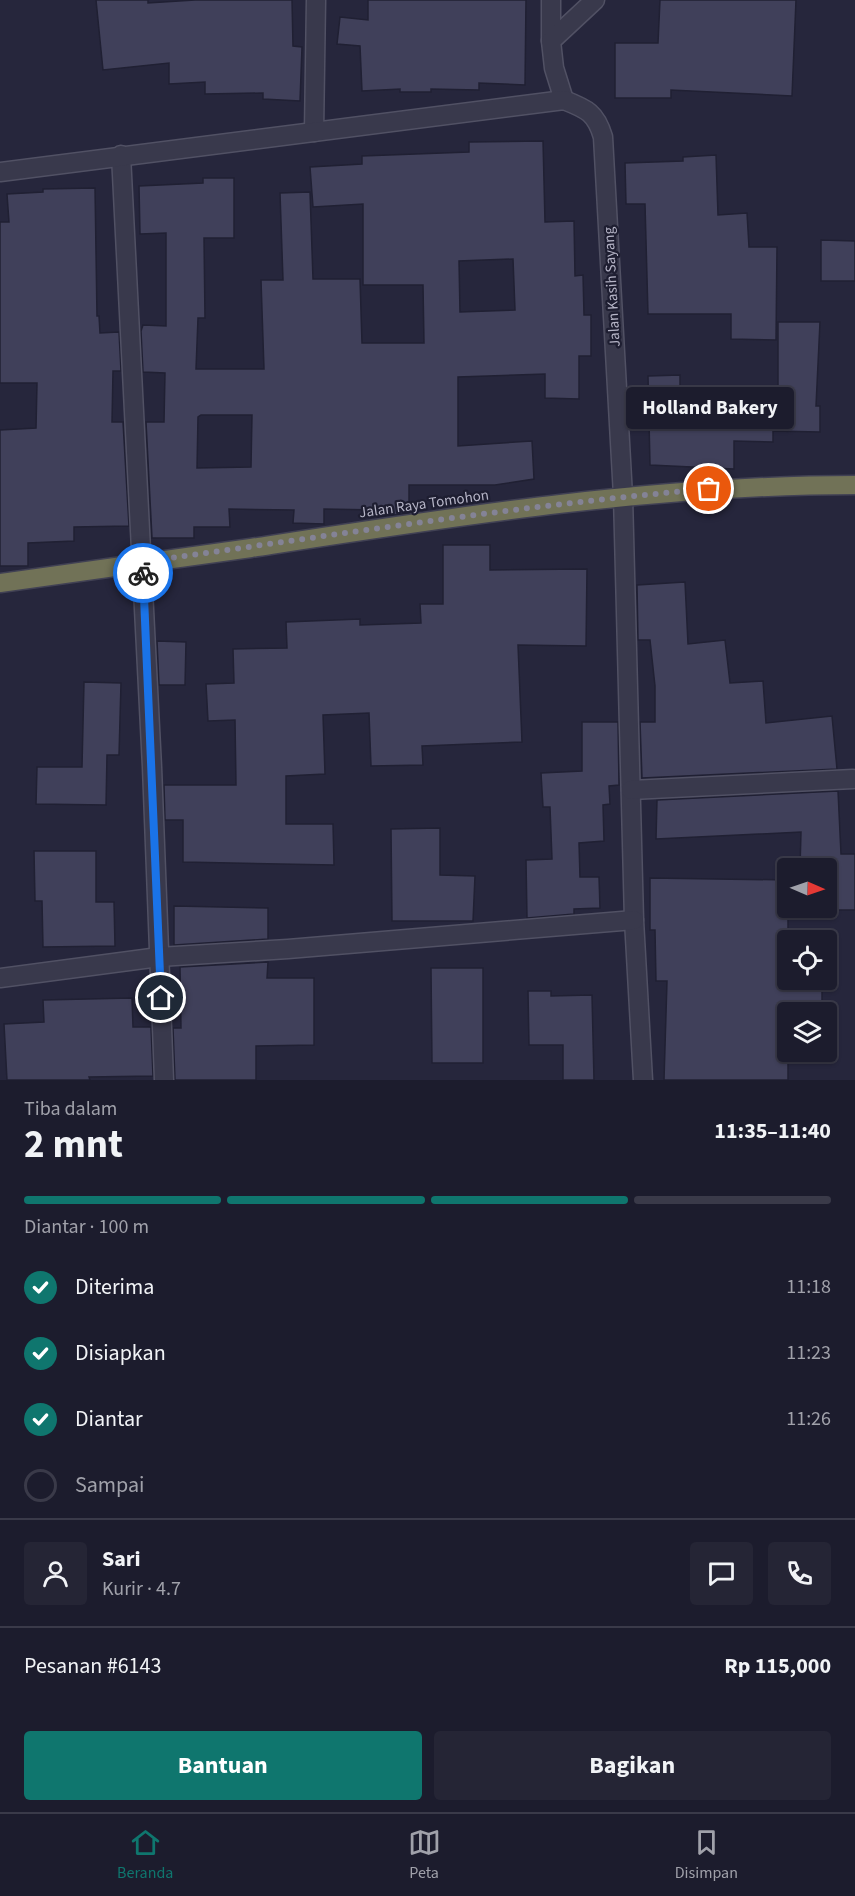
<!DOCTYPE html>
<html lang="id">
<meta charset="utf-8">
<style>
:root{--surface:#1c1c2d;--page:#252535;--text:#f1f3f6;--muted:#a0a1aa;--line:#3a3a49;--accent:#0f766e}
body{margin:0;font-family:"Source Sans 3",sans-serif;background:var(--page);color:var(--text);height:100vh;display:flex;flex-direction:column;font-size:22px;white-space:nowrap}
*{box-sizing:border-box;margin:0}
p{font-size:20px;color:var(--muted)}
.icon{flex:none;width:33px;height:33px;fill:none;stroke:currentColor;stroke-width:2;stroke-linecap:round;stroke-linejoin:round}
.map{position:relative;height:1080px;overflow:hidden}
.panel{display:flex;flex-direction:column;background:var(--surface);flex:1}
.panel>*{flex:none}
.needle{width:39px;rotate:92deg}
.tools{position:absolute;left:777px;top:858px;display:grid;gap:12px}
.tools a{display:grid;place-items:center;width:60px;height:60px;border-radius:6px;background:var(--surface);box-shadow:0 2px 4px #0004,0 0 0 2px var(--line);font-size:30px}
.pin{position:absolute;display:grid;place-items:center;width:51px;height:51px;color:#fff;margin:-26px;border:3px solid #fff;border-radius:50%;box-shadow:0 2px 6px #0007}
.courier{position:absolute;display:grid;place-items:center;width:60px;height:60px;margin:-30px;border:4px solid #1a73e8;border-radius:50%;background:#fff;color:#222;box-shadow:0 2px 8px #0007}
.bubble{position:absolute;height:42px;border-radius:6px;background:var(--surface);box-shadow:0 2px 4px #0004,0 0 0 2px var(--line);font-size:20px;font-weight:700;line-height:42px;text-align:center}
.head em{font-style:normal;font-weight:700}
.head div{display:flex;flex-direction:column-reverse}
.head{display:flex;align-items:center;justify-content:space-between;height:102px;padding:0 24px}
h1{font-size:39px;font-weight:700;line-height:45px}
.bar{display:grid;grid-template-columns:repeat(4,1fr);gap:9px 6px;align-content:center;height:72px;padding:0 24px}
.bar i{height:8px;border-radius:4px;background:var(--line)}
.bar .on{background:var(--accent)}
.bar p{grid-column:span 4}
.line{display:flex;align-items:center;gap:15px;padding:0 24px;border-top:2px solid var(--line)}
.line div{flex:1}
.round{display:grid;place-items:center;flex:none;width:63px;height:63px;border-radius:6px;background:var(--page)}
ol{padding:0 24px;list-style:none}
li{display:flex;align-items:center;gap:18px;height:66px}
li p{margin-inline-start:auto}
li .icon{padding:6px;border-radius:50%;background:var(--accent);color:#fff;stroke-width:4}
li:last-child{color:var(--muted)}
li i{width:33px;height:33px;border:3px solid var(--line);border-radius:50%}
.action{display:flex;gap:12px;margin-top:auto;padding:12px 24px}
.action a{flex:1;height:69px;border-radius:6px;background:var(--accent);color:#fff;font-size:24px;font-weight:700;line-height:69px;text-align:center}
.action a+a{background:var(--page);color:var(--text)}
.dock{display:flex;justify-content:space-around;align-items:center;height:84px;border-top:2px solid var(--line);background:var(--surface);font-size:16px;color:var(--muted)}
.dock a{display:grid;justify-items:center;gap:3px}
.dock .on{color:var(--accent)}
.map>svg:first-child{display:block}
.building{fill:#40405a;stroke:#202033;stroke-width:1.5;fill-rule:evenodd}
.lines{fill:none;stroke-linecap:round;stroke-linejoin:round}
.minor-casing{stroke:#515164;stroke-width:21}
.highway-casing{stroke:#414154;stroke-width:21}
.minor{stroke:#39394c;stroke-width:18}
.highway{stroke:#717257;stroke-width:18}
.done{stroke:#848396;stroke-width:6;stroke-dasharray:0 10.8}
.route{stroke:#1a73e8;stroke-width:8}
.labels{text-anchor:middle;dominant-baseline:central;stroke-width:4.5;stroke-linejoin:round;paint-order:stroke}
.street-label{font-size:15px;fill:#b6b5c7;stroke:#1e1e31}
</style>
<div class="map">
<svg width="855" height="1080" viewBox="0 0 855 1080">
<rect width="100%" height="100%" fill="#26263c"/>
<g class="building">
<path d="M96 0H148V3L195 0H292L293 46 302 47 300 101 263 99V93L205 94V82L169 84V63L103 70Z"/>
<path d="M368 0H526L525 85 479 83V90L431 89V92H400V89L362 91 360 46 337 44 340 17 368 20Z"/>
<path d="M660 0H796L792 96 671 90V98H615V43H658Z"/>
<path d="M543 141 545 222 574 221 575 276 583 275 584 315H591V356H579V399L545 398V374L458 377V446L532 441 534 479 495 485H409V513L377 517V510L324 509V524L293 523 294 510 229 509 230 527H194V538H152L146 422H164L165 373 143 372 141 331 143 325 166 326V233L140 234 139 186 203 183V178H234V238H204L205 318H198L196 369H264L261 280H283L280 193 310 192 313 279H360L362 343H424L423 285H363V204L313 207 310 167 362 164V156L469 152V142ZM513 259 515 310 460 312 459 261ZM201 415H252L251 467 197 468 198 417Z"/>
<path d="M716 155 718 215 747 213 749 247H777L776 340 731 339V314H648L645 204H626L625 163 683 161V157Z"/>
<path d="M95 188 97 316H99L100 333 119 332 121 371H113L112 422H123L129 526 74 527V541L28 543V566H0V430L36 428 37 383H0V222H9L7 194 43 192V189Z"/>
<path d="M821 240 855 241V281H821Z"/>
<path d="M778 322H820L816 406H820V432L773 431V442L734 441V469L650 465 648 376 680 375V390L691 405 741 406 742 386 778 387Z"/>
<path d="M443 545H490V570L587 569 586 646 518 645 522 742 422 746 423 765 371 766 369 713 323 715 325 774 286 776V824H333L334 865 183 862V820H165L164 785H236L235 720 208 721 206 684 234 683 233 649 287 648 286 622 360 619V625L421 623 420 604H443Z"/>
<path d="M685 582 688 644 725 640 730 683 763 681 766 723 832 716 837 769 642 778 640 722H655V686L650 640H638L637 585Z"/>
<path d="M157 641 186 642 185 685H159Z"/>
<path d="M84 682 121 683 119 755H107L106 805 36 804 37 767H82Z"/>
<path d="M582 722H618L619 785 609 786 610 804 603 805 604 841 579 843 580 877H599L600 908 574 909V914L527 918 526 860 552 859 550 807H543L541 773 582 771Z"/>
<path d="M838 791 841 854H855V910H788V980H822V1012H788V1080H664L667 981H656L655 930H650V878L788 880V908H826V868H800L801 832 656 839 657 800Z"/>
<path d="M440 828V875L475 876 473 921H392L391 829Z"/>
<path d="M34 851H96V902H114L115 946 43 947 42 901H35Z"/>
<path d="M174 906 268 908V939L174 945Z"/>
<path d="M268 962 267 978H314V1045L256 1046V1080H175L173 1028H181L180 967Z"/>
<path d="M431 968H483V1063H432Z"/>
<path d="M528 991H551V996L592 995 594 1080H563V1045H529Z"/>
<path d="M132 998 133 1027H151L153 1076 89 1077 90 1080H7L4 1024 44 1022 43 1000Z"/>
</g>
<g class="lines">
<defs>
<g id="minor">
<path d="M551 41V0"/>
<path d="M564 100 554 68 551 41 595 0"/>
<path d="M314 132 316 0"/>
<path d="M121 155 152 767 164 1080"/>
<path d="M0 172 564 100C587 109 596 113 603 137L623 496 634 920 643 1080"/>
<path d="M631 790 853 779"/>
<path d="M0 978 159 957 288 949 634 920"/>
</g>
<path id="highway" d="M0 583C84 571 168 560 251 548 452 517 652 485 855 485"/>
</defs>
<use href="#minor" class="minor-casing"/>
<use href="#highway" class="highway-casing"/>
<use href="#minor" class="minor"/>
<use href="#highway" class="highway"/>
</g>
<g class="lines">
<path class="done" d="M143 573 142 562C331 536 519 505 709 489"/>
<path class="route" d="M143 573 161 998"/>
</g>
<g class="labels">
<g class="street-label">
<text transform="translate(612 287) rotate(-93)">Jalan Kasih Sayang</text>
<text transform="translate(424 504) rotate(-8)">Jalan Raya Tomohon</text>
</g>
</g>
</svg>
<div class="tools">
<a><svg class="needle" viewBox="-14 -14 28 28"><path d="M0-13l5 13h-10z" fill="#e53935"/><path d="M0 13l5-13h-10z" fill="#a0a1aa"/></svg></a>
<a><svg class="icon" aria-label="locate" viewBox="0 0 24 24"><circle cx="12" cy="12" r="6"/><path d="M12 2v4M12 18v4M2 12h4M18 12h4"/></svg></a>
<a><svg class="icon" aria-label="layers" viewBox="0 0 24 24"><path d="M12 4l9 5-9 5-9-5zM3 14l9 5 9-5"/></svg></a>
</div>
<div class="pin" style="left:709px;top:489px;background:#ea580c"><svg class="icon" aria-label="bag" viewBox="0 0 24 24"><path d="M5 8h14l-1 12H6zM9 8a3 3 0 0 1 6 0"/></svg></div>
<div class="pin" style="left:161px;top:998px;background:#1f2937"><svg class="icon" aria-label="home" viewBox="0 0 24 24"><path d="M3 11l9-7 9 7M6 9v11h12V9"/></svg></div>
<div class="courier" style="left:143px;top:573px"><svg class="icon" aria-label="bike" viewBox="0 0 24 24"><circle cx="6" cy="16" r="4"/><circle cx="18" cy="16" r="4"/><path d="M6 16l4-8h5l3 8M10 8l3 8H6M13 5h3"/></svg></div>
<div class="bubble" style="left:626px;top:387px;width:168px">Holland Bakery</div>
</div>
<section class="panel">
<div class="head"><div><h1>2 mnt</h1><p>Tiba dalam</p></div><em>11:35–11:40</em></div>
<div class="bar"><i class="on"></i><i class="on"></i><i class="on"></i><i></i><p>Diantar · 100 m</p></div>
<ol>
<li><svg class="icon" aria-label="check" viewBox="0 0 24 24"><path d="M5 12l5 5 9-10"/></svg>Diterima<p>11:18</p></li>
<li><svg class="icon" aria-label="check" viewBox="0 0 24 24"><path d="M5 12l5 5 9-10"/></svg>Disiapkan<p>11:23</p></li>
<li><svg class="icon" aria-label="check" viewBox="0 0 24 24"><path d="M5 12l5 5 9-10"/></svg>Diantar<p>11:26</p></li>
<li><i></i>Sampai</li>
</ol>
<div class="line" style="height:108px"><a class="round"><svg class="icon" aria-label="person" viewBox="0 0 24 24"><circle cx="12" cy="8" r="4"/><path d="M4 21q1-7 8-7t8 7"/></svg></a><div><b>Sari</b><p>Kurir · 4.7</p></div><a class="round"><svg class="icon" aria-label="chat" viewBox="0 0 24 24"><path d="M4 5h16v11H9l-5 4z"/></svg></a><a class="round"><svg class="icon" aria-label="phone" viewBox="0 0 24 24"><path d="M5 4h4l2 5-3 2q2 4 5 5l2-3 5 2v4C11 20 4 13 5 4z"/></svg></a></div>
<div class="line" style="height:78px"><div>Pesanan #6143</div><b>Rp 115,000</b></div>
<div class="action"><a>Bantuan</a><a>Bagikan</a></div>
</section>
<nav class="dock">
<a class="on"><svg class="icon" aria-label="home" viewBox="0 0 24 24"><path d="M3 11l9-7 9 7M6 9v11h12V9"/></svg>Beranda</a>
<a><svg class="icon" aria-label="map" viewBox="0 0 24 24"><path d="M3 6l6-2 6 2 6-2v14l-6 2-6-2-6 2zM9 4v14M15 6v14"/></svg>Peta</a>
<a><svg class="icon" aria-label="saved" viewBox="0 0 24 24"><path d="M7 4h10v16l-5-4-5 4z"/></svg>Disimpan</a>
</nav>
